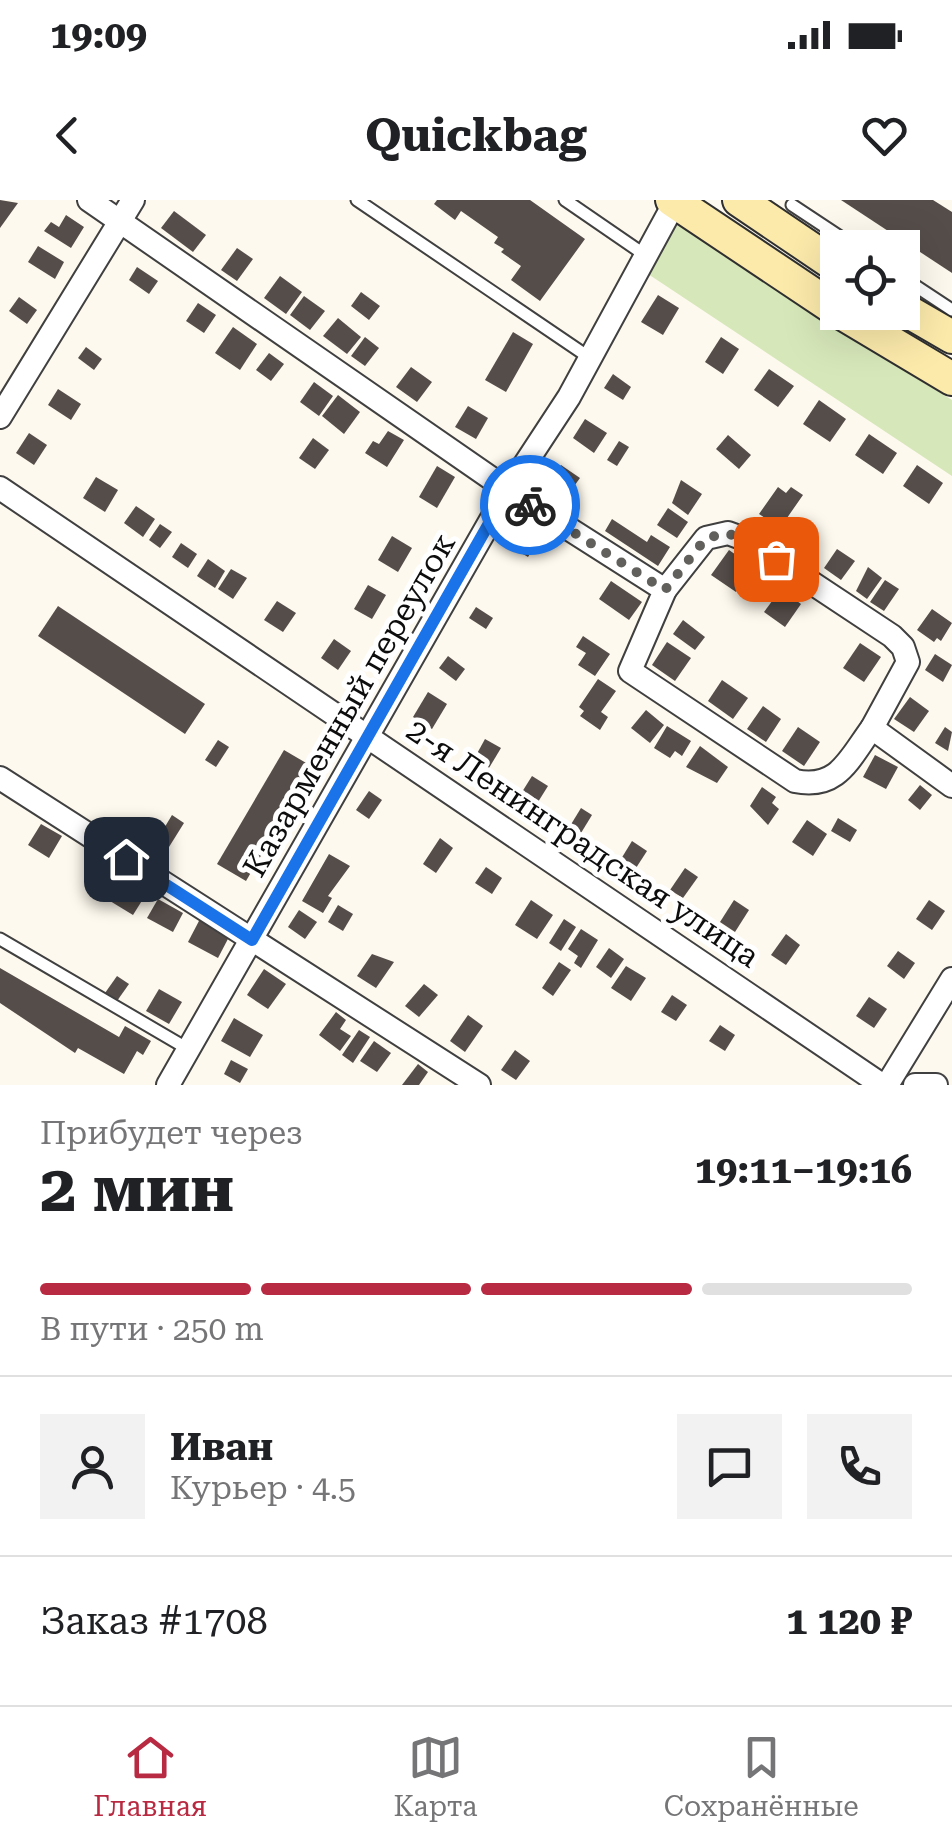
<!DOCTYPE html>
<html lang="ru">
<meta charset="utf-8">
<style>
:root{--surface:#fff;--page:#f2f2f2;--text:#202124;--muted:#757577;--line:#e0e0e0;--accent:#b82a41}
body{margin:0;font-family:"Roboto Serif",serif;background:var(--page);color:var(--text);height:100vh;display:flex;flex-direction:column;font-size:38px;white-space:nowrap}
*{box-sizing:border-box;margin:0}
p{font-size:32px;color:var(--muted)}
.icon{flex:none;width:55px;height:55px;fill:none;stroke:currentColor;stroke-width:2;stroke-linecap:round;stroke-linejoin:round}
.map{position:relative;height:885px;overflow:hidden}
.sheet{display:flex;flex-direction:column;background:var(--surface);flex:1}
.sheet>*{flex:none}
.fabs{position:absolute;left:820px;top:30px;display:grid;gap:20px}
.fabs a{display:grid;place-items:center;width:100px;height:100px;border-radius:0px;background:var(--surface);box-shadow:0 10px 40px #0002;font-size:50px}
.pin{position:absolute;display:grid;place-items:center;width:85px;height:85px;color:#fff;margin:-42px;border-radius:20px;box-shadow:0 5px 15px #0006}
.courier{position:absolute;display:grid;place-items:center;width:100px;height:100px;margin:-50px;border:8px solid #1a73e8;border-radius:50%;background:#fff;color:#222;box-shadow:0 2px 12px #0007}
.summary em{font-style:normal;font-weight:700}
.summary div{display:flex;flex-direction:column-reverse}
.summary{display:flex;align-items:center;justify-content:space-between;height:170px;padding:0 40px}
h1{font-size:65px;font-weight:700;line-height:75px}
.bar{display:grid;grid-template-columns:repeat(4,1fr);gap:15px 10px;align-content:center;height:120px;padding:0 40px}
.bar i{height:12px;border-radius:8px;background:var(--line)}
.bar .selected{background:var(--accent)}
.bar p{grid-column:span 4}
.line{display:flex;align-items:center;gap:25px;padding:0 40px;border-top:2px solid var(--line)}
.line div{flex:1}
.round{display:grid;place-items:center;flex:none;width:105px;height:105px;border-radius:0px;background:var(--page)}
.status{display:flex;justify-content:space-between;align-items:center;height:70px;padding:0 50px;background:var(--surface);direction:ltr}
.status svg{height:28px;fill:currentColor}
header{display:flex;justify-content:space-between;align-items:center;height:130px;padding:0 40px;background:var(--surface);font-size:45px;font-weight:700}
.tab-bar{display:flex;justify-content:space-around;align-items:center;height:140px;border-top:2px solid var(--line);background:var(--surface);font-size:28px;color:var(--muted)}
.tab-bar a{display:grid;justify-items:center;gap:5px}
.tab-bar .selected{color:var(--accent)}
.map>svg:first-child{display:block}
.green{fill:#d6e7b9}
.building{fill:#554d4a}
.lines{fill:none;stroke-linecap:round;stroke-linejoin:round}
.lane-casing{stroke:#404040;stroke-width:15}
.street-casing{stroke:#404040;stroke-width:26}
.secondary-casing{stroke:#2f2f2f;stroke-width:36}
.lane{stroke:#fff;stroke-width:11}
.street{stroke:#fff;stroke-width:22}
.secondary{stroke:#fceaab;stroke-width:32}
.done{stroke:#61605c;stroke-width:10;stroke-dasharray:0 18}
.route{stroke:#1a73e8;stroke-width:12}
.labels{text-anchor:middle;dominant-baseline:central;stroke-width:10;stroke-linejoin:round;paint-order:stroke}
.street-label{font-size:32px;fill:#0d0d0d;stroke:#fff}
</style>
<div class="status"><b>19:09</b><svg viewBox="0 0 49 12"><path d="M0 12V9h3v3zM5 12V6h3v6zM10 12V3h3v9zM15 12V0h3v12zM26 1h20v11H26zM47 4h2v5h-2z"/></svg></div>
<header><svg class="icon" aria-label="back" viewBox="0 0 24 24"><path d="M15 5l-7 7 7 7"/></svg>Quickbag<svg class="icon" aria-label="heart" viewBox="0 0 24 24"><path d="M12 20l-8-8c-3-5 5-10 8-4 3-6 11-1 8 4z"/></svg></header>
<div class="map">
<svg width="952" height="885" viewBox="0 0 952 885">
<rect width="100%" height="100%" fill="#fef9ee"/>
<path class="green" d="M672 20 819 119 952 200V276L642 70Z"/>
<g class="building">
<path d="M0 0 18 3 0 28Z"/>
<path d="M437 0H530L585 39 540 101 511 80 521 66 501 52 504 49 494 43 498 37 461 11 455 20 434 4Z"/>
<path d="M841 0H933L952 12V73Z"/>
<path d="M174 11 206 35 193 52 161 28Z"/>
<path d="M66 15 84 27 71 48 44 31 51 22 59 27Z"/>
<path d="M38 46 64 62 55 79 28 62Z"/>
<path d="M237 48 253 59 237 81 221 70Z"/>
<path d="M137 67 158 81 149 94 129 80Z"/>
<path d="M280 76 302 92 286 114 264 98Z"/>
<path d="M361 92 380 106 369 120 351 106Z"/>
<path d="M658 95 679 108 663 135 641 122Z"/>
<path d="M304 96 325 111 310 130 290 115Z"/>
<path d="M19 97 37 110 27 124 9 111Z"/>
<path d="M198 103 216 115 204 133 186 121Z"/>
<path d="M338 118 361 137 347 154 323 136Z"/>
<path d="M233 127 257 144 240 170 215 153Z"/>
<path d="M513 132 533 144 506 192 485 180Z"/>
<path d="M365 137 379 148 365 166 351 156Z"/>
<path d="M721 137 739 149 723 174 705 162Z"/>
<path d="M86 147 102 159 94 170 78 158Z"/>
<path d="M269 153 284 164 271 181 256 170Z"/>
<path d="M411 167 432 182 417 202 396 187Z"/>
<path d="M769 169 794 186 778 207 754 190Z"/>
<path d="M613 174 631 187 623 200 604 188Z"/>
<path d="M314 182 333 196 319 216 300 202Z"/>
<path d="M58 189 81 204 71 220 48 205Z"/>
<path d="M338 195 360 212 344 234 322 216Z"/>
<path d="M819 200 846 219 830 242 803 224Z"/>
<path d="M468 206 488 218 476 239 455 227Z"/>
<path d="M585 219 607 233 594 253 573 238Z"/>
<path d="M388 231 404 240 387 267 365 253 373 241 379 244Z"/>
<path d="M29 233 47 245 34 265 16 253Z"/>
<path d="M869 234 897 253 883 274 855 255Z"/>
<path d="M728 235 751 255 739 269 716 249Z"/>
<path d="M313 238 329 250 315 269 299 258Z"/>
<path d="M619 241 629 247 617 266 607 260Z"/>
<path d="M561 265 580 278 564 300 546 286Z"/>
<path d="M917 265 943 283 929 304 903 286Z"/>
<path d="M437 266 455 277 437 308 419 297Z"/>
<path d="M96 277 118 290 105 312 83 298Z"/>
<path d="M681 280 702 294 688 315 672 303Z"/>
<path d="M778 287 786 293 791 287 803 295 780 328 759 314Z"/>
<path d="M136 306 155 319 143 337 124 323Z"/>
<path d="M668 308 688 322 677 338 657 325Z"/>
<path d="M792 318 807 329 792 349 777 339Z"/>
<path d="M612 319 647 342 651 335 670 347 658 366 605 331Z"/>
<path d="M160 324 172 332 160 348 149 340Z"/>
<path d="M524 324 542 335 528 357 511 347Z"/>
<path d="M392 336 412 348 398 372 378 360Z"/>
<path d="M181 343 197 354 188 368 172 357Z"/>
<path d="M837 349 855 361 841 380 824 368Z"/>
<path d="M729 350 753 367 736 392 711 375Z"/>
<path d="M208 359 225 371 215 388 197 376Z"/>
<path d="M868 367 882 378 867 399 856 391Z"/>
<path d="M231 369 247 378 233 399 218 389Z"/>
<path d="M885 380 899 389 884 411 870 402Z"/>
<path d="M611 381 642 402 629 420 599 399Z"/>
<path d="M368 385 386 395 372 419 354 409Z"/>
<path d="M781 389 801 404 785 427 764 412Z"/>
<path d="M277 401 296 413 283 432 264 420Z"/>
<path d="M58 406 205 504 185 534 38 436Z"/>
<path d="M476 407 493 418 486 429 469 418Z"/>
<path d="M932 409 952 423 941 441 937 438 934 442 917 430Z"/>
<path d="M683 420 705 437 695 450 673 434Z"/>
<path d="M583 436 610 454 595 476 578 465 586 453 576 447Z"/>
<path d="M334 439 351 451 338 470 321 458Z"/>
<path d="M667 442 691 458 675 481 652 465Z"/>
<path d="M860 443 881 457 864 482 843 468Z"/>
<path d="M935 454 952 465 943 482 925 470Z"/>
<path d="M448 456 465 469 456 481 439 468Z"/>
<path d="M598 479 616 491 601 512 608 517 600 530 580 516 584 511 579 507Z"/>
<path d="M722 480 748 498 733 519 708 501Z"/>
<path d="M428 492 447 504 432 529 413 517Z"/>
<path d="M910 497 929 511 914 532 894 519Z"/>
<path d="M763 506 781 519 766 542 747 529Z"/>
<path d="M646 510 664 525 650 543 631 528Z"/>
<path d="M667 526 691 541 682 556 675 551 670 558 654 548Z"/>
<path d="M798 527 820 542 804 566 782 551Z"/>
<path d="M945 527 952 532 948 551 935 543Z"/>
<path d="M485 539 501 548 489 568 474 559Z"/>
<path d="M218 540 229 547 216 567 205 560Z"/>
<path d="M700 546 728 567 717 583 686 567Z"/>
<path d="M284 550 313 567 246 681 217 664Z"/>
<path d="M875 555 898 567 886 589 863 577Z"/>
<path d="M532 576 548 586 538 602 522 592Z"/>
<path d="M920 585 932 595 920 610 908 600Z"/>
<path d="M762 587 776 597 772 603 779 609 768 625 750 606Z"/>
<path d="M369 591 382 600 369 619 356 610Z"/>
<path d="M581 608 592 615 581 633 570 626Z"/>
<path d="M172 615 184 623 169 647 157 640Z"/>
<path d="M838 618 857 630 850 642 831 631Z"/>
<path d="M807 620 827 634 813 656 792 642Z"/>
<path d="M41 624 62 636 49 658 28 645Z"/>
<path d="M440 638 453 648 436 673 423 664Z"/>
<path d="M632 641 647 651 636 668 621 659Z"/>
<path d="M329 654 350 666 328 696 332 698 323 713 302 701Z"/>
<path d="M100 662 115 673 103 692 87 681Z"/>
<path d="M486 667 502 678 492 694 475 683Z"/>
<path d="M685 668 698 677 683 698 670 690Z"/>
<path d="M125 677 148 691 133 715 110 701Z"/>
<path d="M158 699 183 713 173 732 147 718Z"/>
<path d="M531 700 553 715 537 739 515 725Z"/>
<path d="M734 700 749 710 735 732 720 722Z"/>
<path d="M929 700 945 711 932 730 916 719Z"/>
<path d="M338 705 353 714 343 731 328 722Z"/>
<path d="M299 710 317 722 305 739 288 727Z"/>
<path d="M200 719 230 735 218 758 188 742Z"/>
<path d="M564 719 576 727 561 751 549 743Z"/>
<path d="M581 729 598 740 581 768 574 763 578 756 568 749Z"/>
<path d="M786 734 800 745 786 765 771 755Z"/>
<path d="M609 748 624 759 611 778 596 767Z"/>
<path d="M898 751 915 763 904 779 887 766Z"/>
<path d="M372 754 394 762 376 788 357 776Z"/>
<path d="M559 762 571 770 553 796 542 788Z"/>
<path d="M626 766 646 778 631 801 611 788Z"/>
<path d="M0 768 119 837 125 826 151 841 143 855 137 851 124 874 78 848 75 853 0 803Z"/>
<path d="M264 769 286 784 268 809 247 795Z"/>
<path d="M117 776 129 784 117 801 105 793Z"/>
<path d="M424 784 438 795 419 817 405 806Z"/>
<path d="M159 789 182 802 169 824 146 811Z"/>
<path d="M672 795 687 805 676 821 661 812Z"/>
<path d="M869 797 887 809 874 828 856 816Z"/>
<path d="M336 812 346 820 340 829 351 836 340 851 319 835Z"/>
<path d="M468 815 483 826 465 852 450 841Z"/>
<path d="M234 818 263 835 250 857 221 841Z"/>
<path d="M720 825 735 835 725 851 709 841Z"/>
<path d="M359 830 370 837 353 863 342 855Z"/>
<path d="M374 841 391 853 377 872 360 861Z"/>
<path d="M515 850 530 861 516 880 501 870Z"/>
<path d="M231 860 248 869 240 883 224 874Z"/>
<path d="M418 864 428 872 419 885H402Z"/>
</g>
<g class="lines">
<defs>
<g id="lane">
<path d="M357 0 590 158"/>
<path d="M565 0 645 55"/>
<path d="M792 5 857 48"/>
<path d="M902 77 952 110"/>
<path d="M0 739 188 849"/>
</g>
<g id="street">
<path d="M89 0 508 290 665 390 630 471 795 581C838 590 849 559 872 528L952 586"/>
<path d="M0 217 133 0"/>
<path d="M0 288 882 885"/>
<path d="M665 390 706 338 728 333 747 340 892 436 903 447 908 462 872 528"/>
<path d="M0 578 479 885"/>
<path d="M168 885 508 290 569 197 675 2"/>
<path d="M887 885 952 779"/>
<path d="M915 885H936"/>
</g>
<g id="secondary">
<path d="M672 0 838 111"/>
<path d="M739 0 838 67"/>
<path d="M902 108 952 137"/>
<path d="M840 112 952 179"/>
</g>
</defs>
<use href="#lane" class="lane-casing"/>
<use href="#street" class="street-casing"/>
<use href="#secondary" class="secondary-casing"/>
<use href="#lane" class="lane"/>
<use href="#street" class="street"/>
<use href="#secondary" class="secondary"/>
</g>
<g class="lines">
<path class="done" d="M530 305 665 390 706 338 728 333 776 359"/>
<path class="route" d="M126 659 252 740 508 290 530 305"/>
</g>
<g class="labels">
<g class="street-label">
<text transform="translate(349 505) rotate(-60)">Казарменный переулок</text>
<text transform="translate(583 643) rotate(34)">2-я Ленинградская улица</text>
</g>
</g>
</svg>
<div class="fabs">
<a><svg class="icon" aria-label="locate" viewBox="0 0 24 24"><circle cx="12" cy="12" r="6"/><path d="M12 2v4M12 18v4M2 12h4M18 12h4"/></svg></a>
</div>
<div class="pin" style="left:776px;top:359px;background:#ea580c"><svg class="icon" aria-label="bag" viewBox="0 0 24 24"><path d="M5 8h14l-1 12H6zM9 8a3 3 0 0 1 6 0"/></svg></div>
<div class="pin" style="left:126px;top:659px;background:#1f2937"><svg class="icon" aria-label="home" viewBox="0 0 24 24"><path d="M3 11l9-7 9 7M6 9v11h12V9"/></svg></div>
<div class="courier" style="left:530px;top:305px"><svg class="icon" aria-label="bike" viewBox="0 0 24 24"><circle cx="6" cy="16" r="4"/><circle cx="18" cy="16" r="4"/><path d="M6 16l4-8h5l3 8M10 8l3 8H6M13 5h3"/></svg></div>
</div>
<section class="sheet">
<div class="summary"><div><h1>2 мин</h1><p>Прибудет через</p></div><em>19:11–19:16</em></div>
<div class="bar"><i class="selected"></i><i class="selected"></i><i class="selected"></i><i></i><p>В пути · 250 m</p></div>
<div class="line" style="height:180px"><a class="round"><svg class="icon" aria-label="person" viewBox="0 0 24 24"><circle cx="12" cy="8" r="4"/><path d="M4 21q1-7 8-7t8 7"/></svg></a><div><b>Иван</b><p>Курьер · 4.5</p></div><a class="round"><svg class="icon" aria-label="chat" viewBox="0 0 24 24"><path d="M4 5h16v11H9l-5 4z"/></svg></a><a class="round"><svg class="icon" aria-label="phone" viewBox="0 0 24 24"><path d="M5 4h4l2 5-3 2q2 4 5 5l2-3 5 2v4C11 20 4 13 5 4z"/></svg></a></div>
<div class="line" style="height:130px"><div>Заказ #1708</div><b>1 120 ₽</b></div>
</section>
<nav class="tab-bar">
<a class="selected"><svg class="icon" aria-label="home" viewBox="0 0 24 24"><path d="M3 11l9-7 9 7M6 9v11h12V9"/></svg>Главная</a>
<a><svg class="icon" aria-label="map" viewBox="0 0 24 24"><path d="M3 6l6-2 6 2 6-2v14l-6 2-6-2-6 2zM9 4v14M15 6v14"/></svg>Карта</a>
<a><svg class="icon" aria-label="saved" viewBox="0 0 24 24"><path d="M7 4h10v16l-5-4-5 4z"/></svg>Сохранённые</a>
</nav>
